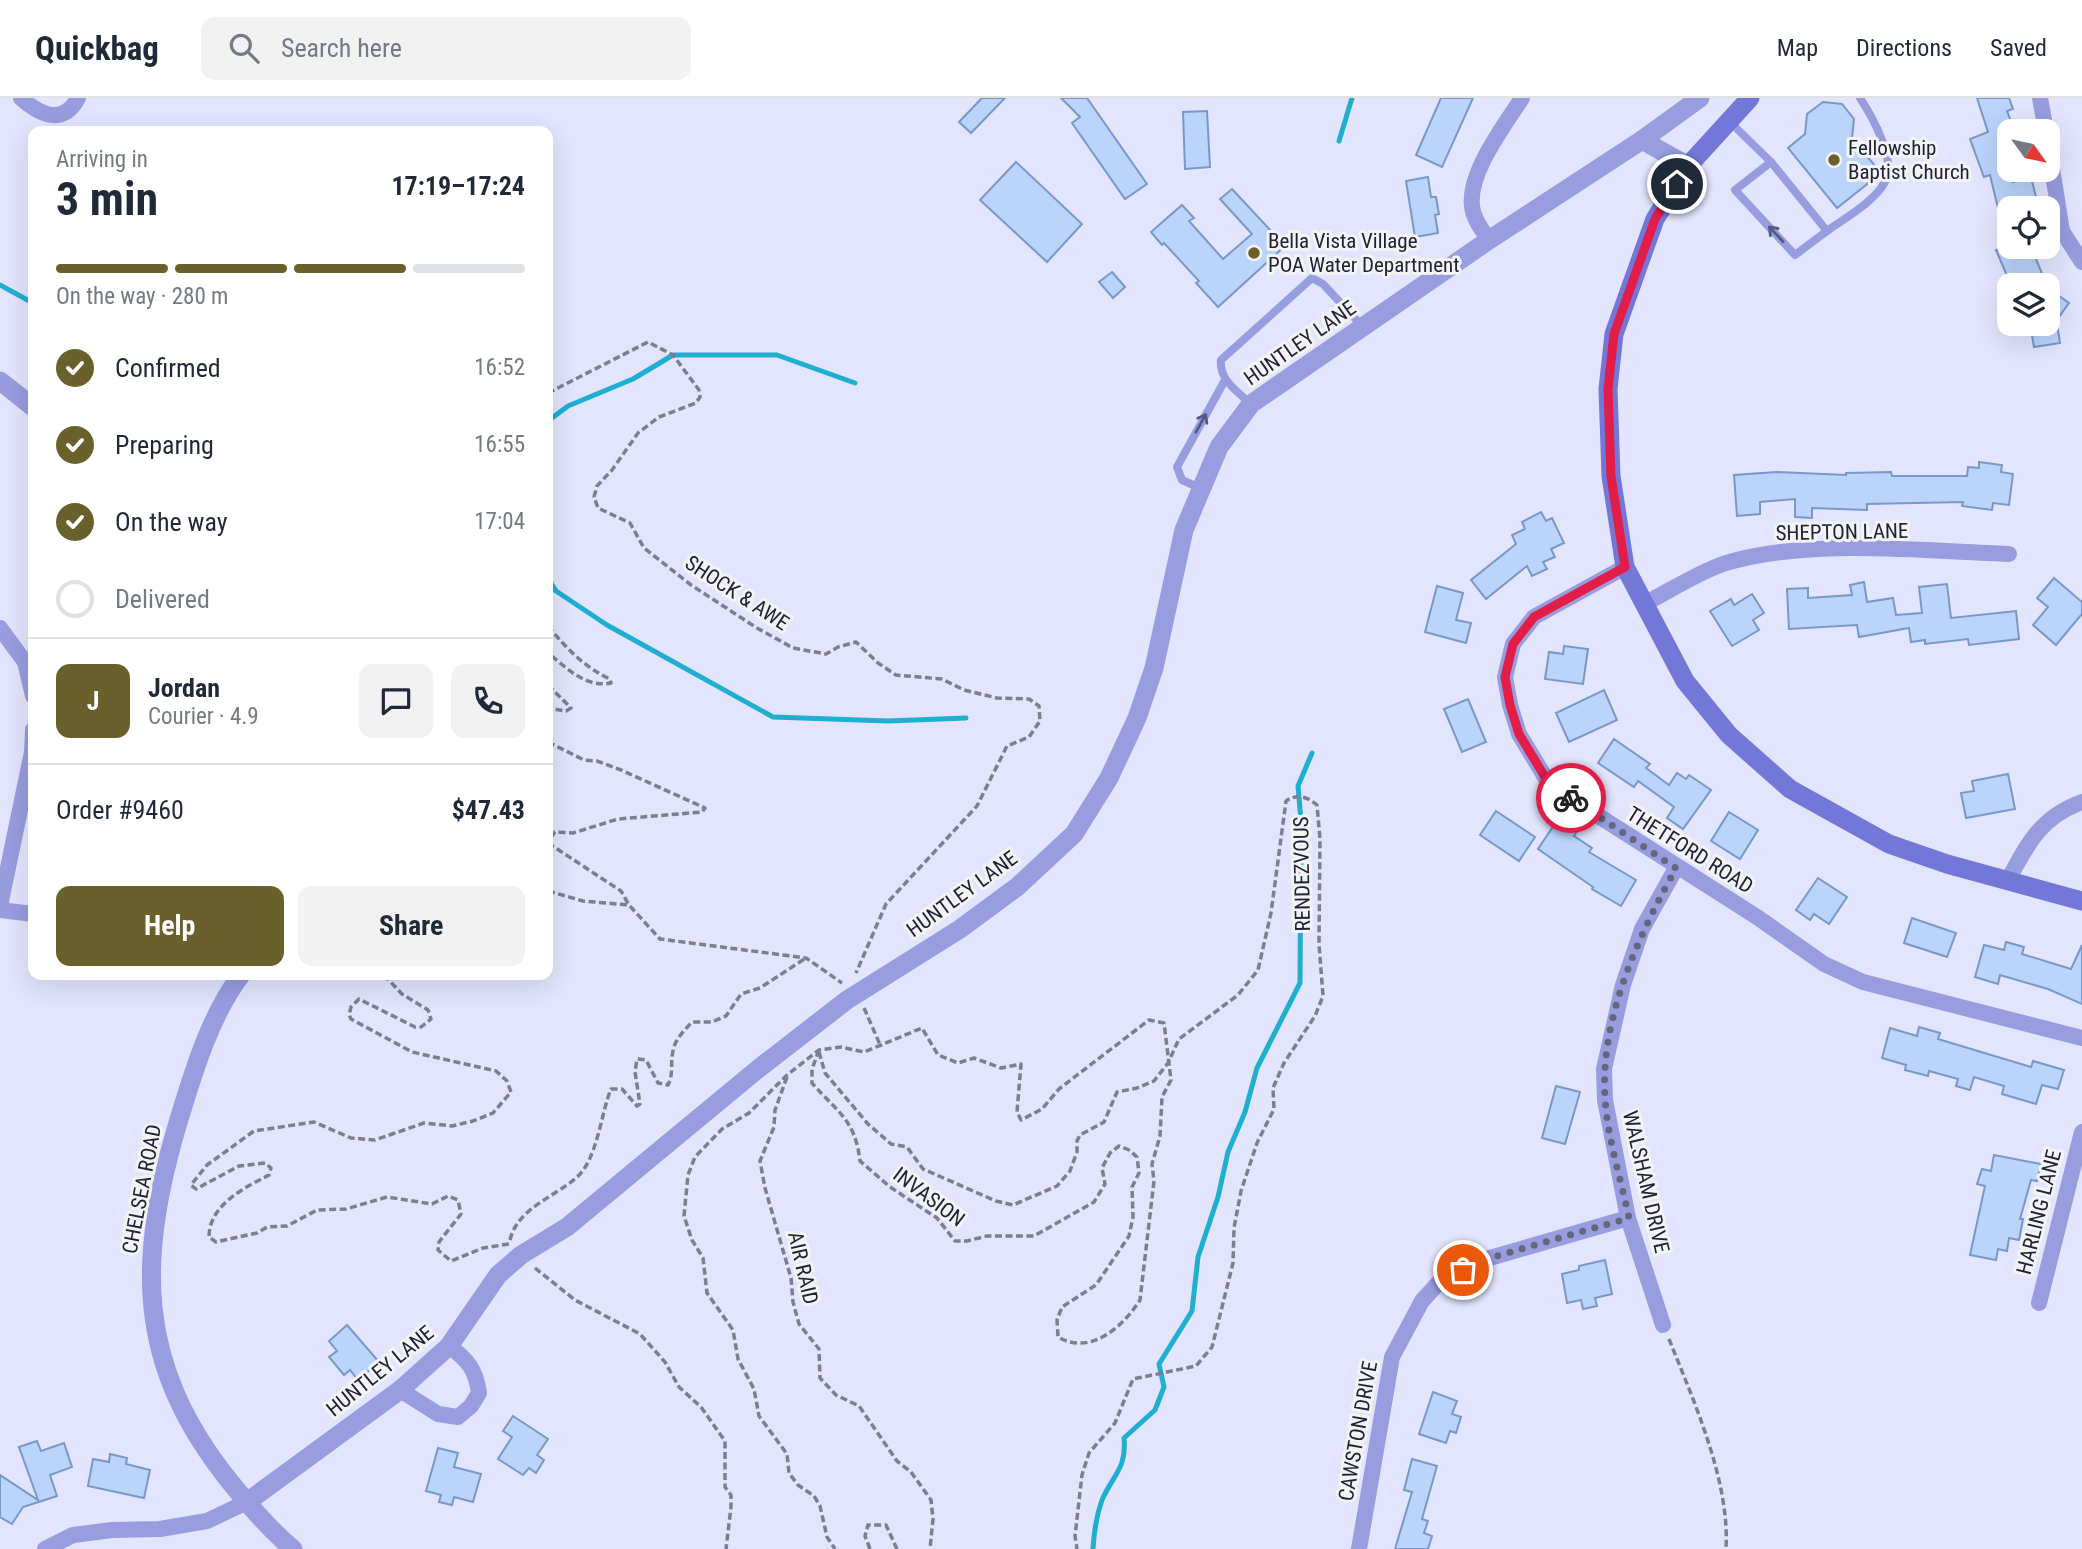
<!DOCTYPE html>
<meta charset="utf-8">
<style>
:root{--surface:#fff;--page:#f2f2f3;--text:#1f2937;--muted:#747a83;--line:#e0e1e3;--accent:#69602c}
body{margin:0;font-family:"Roboto Condensed",sans-serif;background:var(--page);color:var(--text);height:100vh;display:flex;flex-direction:column;font-size:26px;white-space:nowrap}
*{box-sizing:border-box;margin:0}
p{font-size:23px;color:var(--muted)}
.icon{flex:none;width:38px;height:38px;fill:none;stroke:currentColor;stroke-width:2;stroke-linecap:round;stroke-linejoin:round}
.map{position:relative;flex:1;overflow:hidden}
.sheet{position:absolute;left:28px;top:28px;width:525px;height:854px;display:flex;flex-direction:column;background:var(--surface);border-radius:14px;box-shadow:0 7px 28px #0002}
.sheet>*{flex:none}
.needle{width:46px;rotate:123deg}
.tools{position:absolute;left:1997px;top:21px;display:grid;gap:14px}
.tools a{display:grid;place-items:center;width:63px;height:63px;border-radius:14px;background:var(--surface);box-shadow:0 7px 28px #0002;font-size:35px}
.pin{position:absolute;display:grid;place-items:center;width:60px;height:60px;color:#fff;margin:-30px;border:4px solid #fff;border-radius:50%;box-shadow:0 2px 7px #0007}
.courier{position:absolute;display:grid;place-items:center;width:70px;height:70px;margin:-35px;border:5px solid #e11d48;border-radius:50%;background:#fff;color:#222;box-shadow:0 2px 9px #0007}
.summary em{font-style:normal;font-weight:700}
.summary div{display:flex;flex-direction:column-reverse}
.summary{display:flex;align-items:center;justify-content:space-between;height:119px;padding:0 28px}
h1{font-size:46px;font-weight:700;line-height:52px}
.bar{display:grid;grid-template-columns:repeat(4,1fr);gap:10px 7px;align-content:center;height:84px;padding:0 28px}
.bar i{height:9px;border-radius:5px;background:var(--line)}
.bar .active{background:var(--accent)}
.bar p{grid-column:span 4}
.line{display:flex;align-items:center;gap:18px;padding:0 28px;border-top:2px solid var(--line)}
.line div{flex:1}
.round{display:grid;place-items:center;flex:none;width:74px;height:74px;border-radius:14px;background:var(--page)}
ol{padding:0 28px;list-style:none}
li{display:flex;align-items:center;gap:21px;height:77px}
li p{margin-inline-start:auto}
li .icon{padding:7px;border-radius:50%;background:var(--accent);color:#fff;stroke-width:4}
li:last-child{color:var(--muted)}
li i{width:38px;height:38px;border:4px solid var(--line);border-radius:50%}
.cta{display:flex;gap:14px;margin-top:auto;padding:14px 28px}
.cta a{flex:1;height:80px;border-radius:14px;background:var(--accent);color:#fff;font-size:28px;font-weight:700;line-height:80px;text-align:center}
.cta a+a{background:var(--page);color:var(--text)}
header{display:flex;align-items:center;gap:42px;box-sizing:border-box;height:98px;padding:0 35px;background:var(--surface);border-bottom:2px solid var(--line)}
header strong{font-size:33px}
nav{display:flex;gap:38px;margin-inline-start:auto;font-size:24px}
.search{width:490px;height:63px;background:var(--page);display:flex;align-items:center;gap:18px;box-sizing:border-box;padding:0 24px;border-radius:14px;color:var(--muted);font-size:26px}
.map>svg:first-child{display:block}
.lines{fill:none;stroke-linecap:round;stroke-linejoin:round}
.stream{stroke:#1eafd1;stroke-width:5}
.building{fill:#bbd4fb;stroke:#7898ca;stroke-width:2}
.path{stroke:#7c7e95;stroke-width:3.5;stroke-dasharray:7 3.5;stroke-linecap:butt}
.service{stroke:#979ddf;stroke-width:8}
.minor{stroke:#979ddf;stroke-width:16}
.tertiary{stroke:#979ddf;stroke-width:19}
.secondary{stroke:#7377d7;stroke-width:19}
.oneway{stroke:#565983}
.done{stroke:#64667d;stroke-width:7;stroke-dasharray:0 12.6}
.route{stroke:#e11d48;stroke-width:9}
.poi-dot{fill:#69602c;stroke:#f4f4f4;stroke-width:2.5}
.labels{text-anchor:middle;dominant-baseline:central;stroke-width:6;stroke-linejoin:round;paint-order:stroke}
.poi-label{font-size:21px;fill:#202238;stroke:#f4f4f4;text-anchor:start}
.street-label{font-size:21px;fill:#202238;stroke:#f4f4f4}
</style>
<header>
<strong>Quickbag</strong>
<div class="search"><svg class="icon" aria-label="search" viewBox="0 0 24 24"><circle cx="10" cy="10" r="6"/><path d="M15 15l6 6"/></svg>Search here</div>
<nav><a>Map</a><a>Directions</a><a>Saved</a></nav>
</header>
<div class="map">
<svg width="2082" height="1451" viewBox="0 0 2082 1451">
<rect width="100%" height="100%" fill="#e2e5fd"/>
<g class="lines">
<g class="stream">
<path d="M1339 43 1352 0"/>
<path d="M0 187 33 205"/>
<path d="M548 323 568 308 633 281 673 257H777L855 285"/>
<path d="M548 481 556 493 607 527 773 619 888 623 966 620"/>
<path d="M1093 1451C1094 1433 1096 1419 1102 1402 1113 1377 1127 1370 1124 1340L1155 1312 1164 1289 1159 1266 1192 1213 1198 1159 1218 1099 1228 1054 1245 1014 1257 970 1300 885 1301 723 1298 688 1312 655"/>
</g>
</g>
<g class="building">
<path d="M982 0H1005L971 35 959 24Z"/>
<path d="M1061 0H1087L1147 86 1125 101 1072 25 1080 19Z"/>
<path d="M1441 0H1473L1442 69 1416 57Z"/>
<path d="M1977 0H2009L2013 11 2007 13 2015 33H2009V45L2000 49 2013 84 2031 79 2036 99 2025 102 2027 110H1998L1990 77 1984 79 1970 41 1988 34Z"/>
<path d="M1823 4 1842 6 1854 21 1852 40 1881 75 1837 110 1788 50 1805 36 1807 16Z"/>
<path d="M1207 13 1210 69 1185 71 1183 14Z"/>
<path d="M1016 64 1082 126 1047 164 980 102Z"/>
<path d="M1428 79 1431 99H1436L1439 116 1435 117 1438 135 1415 139 1406 83Z"/>
<path d="M1232 91 1285 148 1218 209 1196 185 1199 183 1164 145 1162 147 1151 134 1182 107 1194 120 1189 123 1223 161 1252 136 1220 101Z"/>
<path d="M2004 149H2058L2035 159 2047 187H2011L1996 152Z"/>
<path d="M1112 174 1125 189 1113 200 1099 184Z"/>
<path d="M2048 190 2069 205 2054 226H2057L2060 245 2034 249 2030 226H2048Z"/>
<path d="M1979 364 2002 367 2001 374 2013 376 2009 407 1993 405 1992 412 1962 408 1963 404 1867 406V412L1812 410V420L1795 419V401L1760 404V416L1737 418 1734 377 1777 374 1846 377V375L1891 374 1892 378H1967L1968 369 1979 370Z"/>
<path d="M1541 414 1546 423 1552 420 1564 445 1551 451 1555 459 1543 464 1547 471 1532 478 1527 468 1486 501 1471 482 1516 446 1512 437 1525 431 1522 424Z"/>
<path d="M2054 480 2082 504V516L2056 547 2033 527 2048 509 2037 500Z"/>
<path d="M1864 484 1867 504 1893 500 1896 517 1922 515 1919 489 1947 486 1951 520 2016 513 2019 541 1969 547 1968 541 1925 546V542L1911 544 1909 530 1859 539 1857 527 1789 531 1787 491 1808 490V500L1852 497 1850 487Z"/>
<path d="M1437 488 1463 495 1456 522 1471 525 1466 545 1425 534Z"/>
<path d="M1752 496 1764 515 1753 522 1759 532 1732 548 1710 513 1731 501 1734 507Z"/>
<path d="M1564 548 1588 551 1583 586 1545 581 1549 554 1563 556Z"/>
<path d="M1604 592 1617 622 1569 644 1556 615Z"/>
<path d="M1468 601 1486 644 1462 654 1444 611Z"/>
<path d="M1614 641 1650 666 1646 670 1669 687 1677 675 1686 681 1689 677 1711 692 1683 731 1667 720 1674 709 1638 683 1634 689 1598 665Z"/>
<path d="M2008 676 2015 711 1966 720 1961 695 1974 693 1972 683Z"/>
<path d="M1496 713 1535 739 1519 763 1480 737Z"/>
<path d="M1729 714 1758 732 1740 761 1711 743Z"/>
<path d="M1558 721 1577 733 1574 738 1592 750 1589 754 1636 782 1621 808 1592 791 1593 789 1538 751Z"/>
<path d="M1818 780 1847 799 1829 826 1814 816 1810 822 1796 812Z"/>
<path d="M1912 820 1956 835 1947 859 1904 845Z"/>
<path d="M2006 844 2024 849 2022 856 2071 871 2082 847V906L2048 891 2000 877 1998 886 1975 879 1984 847 2004 852Z"/>
<path d="M1919 929 1940 935 1938 941 2031 969 2033 963 2064 972 2058 991 2042 987 2036 1006 2002 996 2004 988 1974 979 1970 992 1956 988 1958 981 1929 973 1928 978 1905 972 1906 967 1882 960 1890 930 1917 938Z"/>
<path d="M1556 988 1580 994 1565 1046 1542 1040Z"/>
<path d="M1994 1057 2041 1066 2037 1083 2031 1082 2020 1121H2023L2019 1142 2009 1140 2007 1153 1998 1151 1996 1162 1970 1157 1985 1088 1977 1086 1982 1071 1991 1073Z"/>
<path d="M1605 1162 1612 1196 1595 1200 1597 1208 1583 1211 1581 1202 1567 1205 1562 1176 1579 1172V1168Z"/>
<path d="M347 1227 379 1264 358 1282 350 1272 344 1277 329 1259 337 1253 329 1243Z"/>
<path d="M1433 1294 1457 1303 1452 1316 1461 1319 1456 1335 1450 1333 1446 1345 1419 1336Z"/>
<path d="M513 1318 548 1341 537 1357 544 1362 536 1375 529 1370 523 1377 498 1361 512 1339 503 1333Z"/>
<path d="M37 1343 41 1353 64 1345 72 1369 50 1377 57 1398 23 1409 12 1426 0 1419V1377L38 1402 19 1349Z"/>
<path d="M438 1350 458 1355 454 1369 481 1376 473 1404 454 1399 452 1407 439 1404 441 1397 426 1393Z"/>
<path d="M110 1356 127 1360 126 1366 150 1372 144 1400 88 1388 93 1361 109 1364Z"/>
<path d="M1412 1361 1437 1368 1422 1421 1428 1423 1424 1435 1432 1438 1428 1451H1395L1412 1394 1404 1392Z"/>
</g>
<g class="lines">
<g class="path">
<path d="M548 295 648 244 673 257 699 292 700 299 696 305 659 319 638 335 612 372 597 388 594 399 598 410 630 425 644 450 691 487 757 530 793 550 826 556 838 549 856 544 878 565 896 577 942 581 964 592 997 600 1029 601 1039 608 1040 623 1029 639 1007 648 977 708 886 806 856 875"/>
<path d="M548 528C566 550 584 569 610 581L611 585C585 590 567 570 548 555"/>
<path d="M548 587 571 610 566 613 548 610"/>
<path d="M548 644 584 662 597 663 621 672 705 710 702 714 618 721 573 735 555 734 548 743"/>
<path d="M548 745 621 793 629 807 660 841 806 860 842 885"/>
<path d="M548 793 583 803 629 807"/>
<path d="M384 877 402 896 428 912 431 921 421 929H415L359 901 351 909 349 917 351 921 412 954 496 973 507 983 511 994 493 1015 473 1023 452 1028 424 1025 375 1042 351 1040 314 1024 254 1033 207 1067 191 1087 196 1091 239 1068 265 1065 271 1070 269 1077C244 1090 209 1107 209 1139L216 1144 257 1135 267 1129 287 1128 317 1112 346 1111 387 1099 432 1106 448 1098 458 1102 461 1116 439 1144 438 1152 451 1163 483 1150 509 1146"/>
<path d="M864 910 881 949"/>
<path d="M819 952 812 971V985C838 1015 855 1021 860 1063L890 1089 937 1120 955 1143H967L987 1138H1034L1094 1104 1105 1086 1102 1070 1110 1055 1119 1048 1129 1052 1137 1059 1139 1075 1132 1089 1133 1119 1129 1138 1096 1187 1062 1209 1057 1222 1058 1239C1090 1258 1123 1229 1140 1202L1154 1083 1152 1066 1160 1038 1162 999 1171 982 1164 925 1149 922 1059 991 1042 1011 1021 1022 1017 1014 1021 966 1001 970 974 960 958 965 938 957 922 930 864 954 841 949 819 952 787 977 749 1015 722 1031 695 1059 688 1077 684 1118 692 1142 703 1160 707 1195 733 1232 738 1261 754 1291 759 1318 787 1356 789 1375 798 1387 814 1398 820 1408 827 1439 835 1451"/>
<path d="M819 954 825 975 868 1026 891 1046 907 1049 923 1071 996 1103 1013 1107 1057 1088 1070 1073 1077 1054V1043L1080 1037 1104 1024 1117 994 1137 990 1154 983 1168 965 1179 941 1238 897 1258 872 1271 815 1286 703C1298 695 1307 699 1317 707L1320 741 1319 846 1323 898 1315 918 1284 965 1273 990 1274 1011 1257 1045 1241 1093 1234 1130 1233 1165 1212 1249 1196 1268 1133 1281 1115 1325 1089 1355 1082 1377 1075 1438 1077 1451"/>
<path d="M787 979 775 1012 774 1029 760 1063 765 1090 791 1180 793 1204 799 1226 819 1251 820 1280 836 1297 859 1308 897 1363 911 1374 931 1402 933 1421 930 1451"/>
<path d="M510 1142C517 1111 554 1099 576 1080 597 1063 601 1015 611 991H622L637 1008 640 1006 635 974 637 961 646 962 658 985 668 987C674 975 670 966 673 953 675 941 684 933 692 924H712L726 918 741 896 760 890 806 860"/>
<path d="M535 1170 575 1202 640 1236 665 1264 679 1289 701 1309 725 1343V1389L731 1397V1409L726 1451"/>
<path d="M1669 1241C1694 1304 1730 1383 1726 1451"/>
<path d="M870 1451 865 1438 868 1427H886L897 1451"/>
</g>
<g class="service">
<path d="M1729 23 1771 64 1827 133C1845 120 1876 103 1886 82 1896 62 1872 18 1860 0"/>
<path d="M1771 64 1735 92 1795 157 1827 133"/>
<path d="M1251 306C1237 293 1219 282 1221 262L1312 180 1323 186 1363 229"/>
<path d="M1200 390 1182 382 1177 369 1225 282"/>
</g>
<g class="minor">
<path d="M21 0C40 17 63 28 78 0"/>
<path d="M2040 0 2046 33"/>
<path d="M2048 45 2062 133 2082 164"/>
<path d="M1489 142C1482 132 1473 120 1472 108 1468 74 1505 27 1522 0"/>
<path d="M1625 469 1534 519 1513 546 1505 579 1510 607 1519 636 1545 679 1575 703 1757 819 1824 866 1863 884 2082 940"/>
<path d="M1644 506C1670 493 1698 474 1726 465 1809 440 1922 453 2009 456"/>
<path d="M0 530 25 564 33 598"/>
<path d="M2008 782C2028 745 2041 719 2082 704"/>
<path d="M0 808 32 654 33 632"/>
<path d="M0 812 33 816"/>
<path d="M2039 1205 2082 1034"/>
<path d="M1663 1227 1628 1120 1605 1002 1604 971 1623 887 1642 831 1676 770"/>
<path d="M400 1292 438 1316 458 1319 471 1308 479 1295C476 1272 468 1262 449 1248"/>
<path d="M45 1451 73 1437 112 1432 160 1431 207 1423 247 1404"/>
<path d="M1359 1451 1392 1259 1422 1203 1442 1181 1483 1162 1628 1120"/>
</g>
<g class="tertiary">
<path d="M1642 42 1700 0"/>
<path d="M0 283 33 309"/>
<path d="M241 877C211 916 194 972 180 1018 137 1160 134 1265 231 1385 250 1408 269 1431 293 1451"/>
<path d="M247 1404 400 1292 449 1248 498 1177 521 1157 567 1129 758 971 847 902 960 831 1017 789 1074 736 1109 680 1137 620 1154 570 1184 432 1219 349 1251 306 1489 142 1642 42 1688 68"/>
</g>
<path class="secondary" d="M1750 0 1688 68 1655 121 1614 236 1608 291 1611 378 1625 469 1685 583 1729 637 1790 691 1889 746 1947 766 2082 803"/>
</g>
<defs><path id="oneway-shaft" d="M-6 0H5M1.5-3L5.5 0L1.5 3" fill="none" stroke-width="1.6" stroke-linecap="round" stroke-linejoin="round" transform="scale(1.75)"/></defs>
<g class="oneway">
<use href="#oneway-shaft" transform="translate(1776 136) rotate(-133)"/>
<use href="#oneway-shaft" transform="translate(1201 325) rotate(-61)"/>
</g>
<g class="lines">
<path class="done" d="M1463 1172 1483 1162 1629 1120C1621 1081 1607 1039 1605 999 1600 920 1639 837 1676 770L1571 700"/>
<path class="route" d="M1571 700 1545 679 1519 636 1510 607 1505 579 1513 546 1534 519 1625 469 1611 378 1608 291 1614 236 1655 121 1677 86"/>
</g>
<g class="poi-dot">
<circle cx="1834" cy="62" r="7"/>
<circle cx="1254" cy="155" r="7"/>
</g>
<g class="labels">
<g class="poi-label">
<text x="1848" y="50">Fellowship<tspan x="1848" dy="24">Baptist Church</tspan></text>
<text x="1268" y="143">Bella Vista Village<tspan x="1268" dy="24">POA Water Department</tspan></text>
</g>
<g class="street-label">
<text transform="translate(1300 245) rotate(-35)">HUNTLEY LANE</text>
<text transform="translate(1842 434) rotate(-1)">SHEPTON LANE</text>
<text transform="translate(737 495) rotate(33)">SHOCK &amp; AWE</text>
<text transform="translate(1690 752) rotate(32)">THETFORD ROAD</text>
<text transform="translate(1302 776) rotate(-91)">RENDEZVOUS</text>
<text transform="translate(962 796) rotate(-36)">HUNTLEY LANE</text>
<text transform="translate(1646 1084) rotate(77)">WALSHAM DRIVE</text>
<text transform="translate(142 1091) rotate(-79)">CHELSEA ROAD</text>
<text transform="translate(929 1099) rotate(37)">INVASION</text>
<text transform="translate(2039 1114) rotate(-76)">HARLING LANE</text>
<text transform="translate(803 1170) rotate(77)">AIR RAID</text>
<text transform="translate(380 1273) rotate(-39)">HUNTLEY LANE</text>
<text transform="translate(1358 1333) rotate(-80)">CAWSTON DRIVE</text>
</g>
</g>
</svg>
<div class="tools">
<a><svg class="needle" viewBox="-14 -14 28 28"><path d="M0-13l5 13h-10z" fill="#e53935"/><path d="M0 13l5-13h-10z" fill="#747a83"/></svg></a>
<a><svg class="icon" aria-label="locate" viewBox="0 0 24 24"><circle cx="12" cy="12" r="6"/><path d="M12 2v4M12 18v4M2 12h4M18 12h4"/></svg></a>
<a><svg class="icon" aria-label="layers" viewBox="0 0 24 24"><path d="M12 4l9 5-9 5-9-5zM3 14l9 5 9-5"/></svg></a>
</div>
<div class="pin" style="left:1463px;top:1172px;background:#ea580c"><svg class="icon" aria-label="bag" viewBox="0 0 24 24"><path d="M5 8h14l-1 12H6zM9 8a3 3 0 0 1 6 0"/></svg></div>
<div class="pin" style="left:1677px;top:86px;background:#1f2937"><svg class="icon" aria-label="home" viewBox="0 0 24 24"><path d="M3 11l9-7 9 7M6 9v11h12V9"/></svg></div>
<div class="courier" style="left:1571px;top:700px"><svg class="icon" aria-label="bike" viewBox="0 0 24 24"><circle cx="6" cy="16" r="4"/><circle cx="18" cy="16" r="4"/><path d="M6 16l4-8h5l3 8M10 8l3 8H6M13 5h3"/></svg></div>
<section class="sheet">
<div class="summary"><div><h1>3 min</h1><p>Arriving in</p></div><em>17:19–17:24</em></div>
<div class="bar"><i class="active"></i><i class="active"></i><i class="active"></i><i></i><p>On the way · 280 m</p></div>
<ol>
<li><svg class="icon" aria-label="check" viewBox="0 0 24 24"><path d="M5 12l5 5 9-10"/></svg>Confirmed<p>16:52</p></li>
<li><svg class="icon" aria-label="check" viewBox="0 0 24 24"><path d="M5 12l5 5 9-10"/></svg>Preparing<p>16:55</p></li>
<li><svg class="icon" aria-label="check" viewBox="0 0 24 24"><path d="M5 12l5 5 9-10"/></svg>On the way<p>17:04</p></li>
<li><i></i>Delivered</li>
</ol>
<div class="line" style="height:126px"><b class="round" style="background:var(--accent);color:#fff">J</b><div><b>Jordan</b><p>Courier · 4.9</p></div><a class="round"><svg class="icon" aria-label="chat" viewBox="0 0 24 24"><path d="M4 5h16v11H9l-5 4z"/></svg></a><a class="round"><svg class="icon" aria-label="phone" viewBox="0 0 24 24"><path d="M5 4h4l2 5-3 2q2 4 5 5l2-3 5 2v4C11 20 4 13 5 4z"/></svg></a></div>
<div class="line" style="height:91px"><div>Order #9460</div><b>$47.43</b></div>
<div class="cta"><a>Help</a><a>Share</a></div>
</section>
</div>
